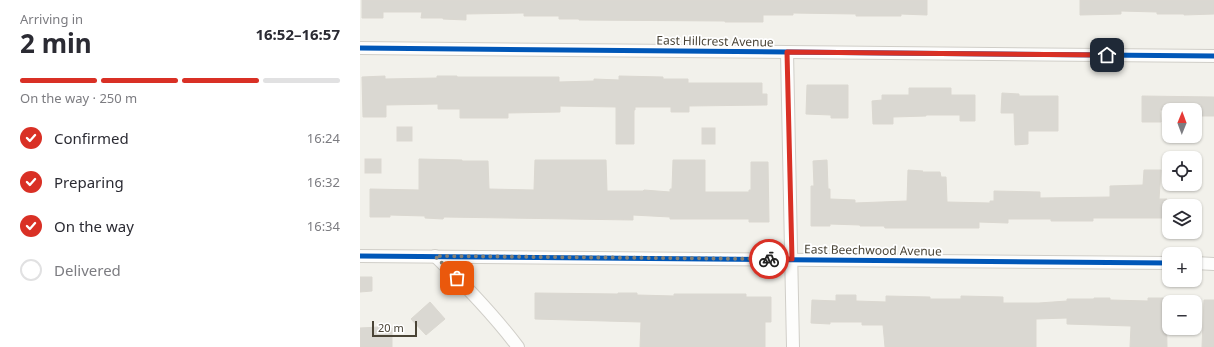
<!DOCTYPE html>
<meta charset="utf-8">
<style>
:root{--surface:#fff;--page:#f7f7f7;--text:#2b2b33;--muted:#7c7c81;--line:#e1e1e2;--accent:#d93025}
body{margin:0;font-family:"Noto Sans",sans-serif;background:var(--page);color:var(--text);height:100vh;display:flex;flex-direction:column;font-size:15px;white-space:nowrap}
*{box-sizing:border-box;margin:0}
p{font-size:13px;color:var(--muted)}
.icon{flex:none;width:22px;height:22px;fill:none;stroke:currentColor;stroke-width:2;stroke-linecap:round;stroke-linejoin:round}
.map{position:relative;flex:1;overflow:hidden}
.drawer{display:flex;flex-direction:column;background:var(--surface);width:360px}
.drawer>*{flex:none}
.needle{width:26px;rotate:1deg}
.buttons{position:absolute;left:802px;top:103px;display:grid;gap:8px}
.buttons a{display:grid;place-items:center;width:40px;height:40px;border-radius:8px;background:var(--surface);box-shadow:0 1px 3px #0004;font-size:20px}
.scale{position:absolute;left:12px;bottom:10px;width:45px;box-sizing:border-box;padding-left:4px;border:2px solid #4a4436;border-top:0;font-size:11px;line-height:14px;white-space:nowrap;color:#4a4436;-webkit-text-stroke:3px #fff;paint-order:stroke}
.pin{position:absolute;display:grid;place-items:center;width:34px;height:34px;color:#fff;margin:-17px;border-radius:8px;box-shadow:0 2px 6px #0006}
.courier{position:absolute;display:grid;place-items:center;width:40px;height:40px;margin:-20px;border:3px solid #d93025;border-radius:50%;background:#fff;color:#222;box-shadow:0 1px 5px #0007}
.summary em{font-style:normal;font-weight:700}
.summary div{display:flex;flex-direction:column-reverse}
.summary{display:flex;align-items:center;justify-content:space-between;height:68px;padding:0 20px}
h1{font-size:26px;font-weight:700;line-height:30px}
.bar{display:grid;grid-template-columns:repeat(4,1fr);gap:6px 4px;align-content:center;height:48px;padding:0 20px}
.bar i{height:5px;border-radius:3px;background:var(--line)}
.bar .current{background:var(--accent)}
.bar p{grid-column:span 4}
ol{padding:0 20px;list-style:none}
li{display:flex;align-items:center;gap:12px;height:44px}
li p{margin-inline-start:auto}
li .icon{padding:4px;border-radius:50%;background:var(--accent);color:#fff;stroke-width:4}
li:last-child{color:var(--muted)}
li i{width:22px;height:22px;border:2px solid var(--line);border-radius:50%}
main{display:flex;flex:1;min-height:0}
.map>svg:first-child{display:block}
.building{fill:#dad8d2;stroke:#dbd8d1}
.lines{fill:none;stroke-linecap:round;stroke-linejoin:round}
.street-casing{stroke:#d0cec8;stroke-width:14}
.street{stroke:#fdfdfc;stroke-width:12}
.cycleway-casing{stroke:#fff;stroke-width:8}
.cycleway{stroke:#0057b8;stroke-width:5}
.done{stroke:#858175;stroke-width:4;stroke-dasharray:0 7.2}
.route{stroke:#d93025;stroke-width:5}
.labels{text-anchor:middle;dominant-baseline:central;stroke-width:3.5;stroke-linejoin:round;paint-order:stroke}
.street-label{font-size:12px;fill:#4a4436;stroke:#fff}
</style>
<main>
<section class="drawer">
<div class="summary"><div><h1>2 min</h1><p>Arriving in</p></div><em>16:52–16:57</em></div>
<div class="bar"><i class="current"></i><i class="current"></i><i class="current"></i><i></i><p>On the way · 250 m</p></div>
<ol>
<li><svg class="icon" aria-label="check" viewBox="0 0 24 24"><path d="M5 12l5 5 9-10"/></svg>Confirmed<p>16:24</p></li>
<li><svg class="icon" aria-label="check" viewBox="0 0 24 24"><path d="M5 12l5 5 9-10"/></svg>Preparing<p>16:32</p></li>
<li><svg class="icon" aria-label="check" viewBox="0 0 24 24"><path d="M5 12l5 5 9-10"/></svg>On the way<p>16:34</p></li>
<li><i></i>Delivered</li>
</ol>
</section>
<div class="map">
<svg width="854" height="347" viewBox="0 0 854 347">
<rect width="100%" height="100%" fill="#f2f1eb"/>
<g class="building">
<path d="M2 0H567V15L541 14V16H496V14L433 13V15H403V22H365V21L219 20V19H199V16H164V13L106 14V20L83 19V18H61L62 12H23V18H2Z"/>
<path d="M720 0H854V14L824 15V14H797V12L761 11V14L720 15Z"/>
<path d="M25 76V79L77 78V76H97V77H199V82L234 81V79L259 80V76L303 77V79H328V83H402V94H407V105L329 106V112H311V107H275V110H274V144H256V107L200 106V112L148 113V118H100V109H78V104L26 105V117H3L2 77Z"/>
<path d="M447 85H488V118H471V115L446 114Z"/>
<path d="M549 88H591V95H615V121H600V115H566V116L533 117V124H513L512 101 522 100V95H549Z"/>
<path d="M642 93 659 94V96H698V131H668V144L655 145 654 113H641Z"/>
<path d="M782 96 854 97V116H841V110H800L801 122H782Z"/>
<rect x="37" y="127" width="15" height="14"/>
<rect x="342" y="128" width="13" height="16"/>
<rect x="5" y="159" width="16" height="14"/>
<path d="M59 159 102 160V161H128L129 189 174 190 175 160H246L247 191H283L284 190 310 192V189H312L313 160H345V192H389V190H391V162H408L409 222H389V219H310V217L273 215V220L84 217 83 219 65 218V216L30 215V217H10V189L59 190Z"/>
<path d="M467 160 468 189H470V199L495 200V203L547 201 548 170 563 171 562 172H580L581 177H586L587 202 630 203V201H634V191L680 192V198L750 197V186L783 185 784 170H801L799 199H807V218H733V221H691V219H648V223L619 222V228H525L524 226H500V225L470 224V226H451V186H454L453 161Z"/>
<path d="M0 277H12V291L0 292Z"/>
<path d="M175 293 258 294V293H277V295L314 296V294H386V297H411V322H405V347H280L281 322 175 319Z"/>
<path d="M476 295H496V301L526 302V296L570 297V299H601V296L643 297V303H679L707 301V299H734V298H750V300L788 301V298H806L807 347H770L771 326 707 324V318L676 319V347H525L523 325H502V322H470V324L451 323 452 300 476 301Z"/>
<path d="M844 300H854V347H842Z"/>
<path d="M70 302 85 319 66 335 51 319Z"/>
<path d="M19 327 32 328V347H0V328Z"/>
</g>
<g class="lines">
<defs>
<g id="street">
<path d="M0 48 854 56"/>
<path d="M427 52 433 347"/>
<path d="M0 256 809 263"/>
<path d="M75 256C105 285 133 314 158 347"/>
<path d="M835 263 854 264"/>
</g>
</defs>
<use href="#street" class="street-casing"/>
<use href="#street" class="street"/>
<defs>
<g id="cycleway">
<path d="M0 48 854 56"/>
<path d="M0 256 809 263"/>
</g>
</defs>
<use href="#cycleway" class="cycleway-casing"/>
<use href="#cycleway" class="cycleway"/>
</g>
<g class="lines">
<path class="done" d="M97 278 75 256 409 259"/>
<path class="route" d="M409 259H432L427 52 747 55"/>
</g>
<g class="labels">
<g class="street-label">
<text transform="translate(355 41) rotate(1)">East Hillcrest Avenue</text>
<text transform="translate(513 250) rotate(1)">East Beechwood Avenue</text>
</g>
</g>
</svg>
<div class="buttons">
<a><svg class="needle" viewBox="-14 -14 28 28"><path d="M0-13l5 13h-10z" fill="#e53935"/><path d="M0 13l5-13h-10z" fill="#7c7c81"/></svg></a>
<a><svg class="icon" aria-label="locate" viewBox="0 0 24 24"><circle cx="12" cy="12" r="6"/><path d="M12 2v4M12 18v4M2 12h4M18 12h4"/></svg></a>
<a><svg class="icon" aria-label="layers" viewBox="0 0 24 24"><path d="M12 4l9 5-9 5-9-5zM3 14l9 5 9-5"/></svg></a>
<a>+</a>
<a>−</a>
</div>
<div class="scale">20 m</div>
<div class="pin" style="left:97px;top:278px;background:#ea580c"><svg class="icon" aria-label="bag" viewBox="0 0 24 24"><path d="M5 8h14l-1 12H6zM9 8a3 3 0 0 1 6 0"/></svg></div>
<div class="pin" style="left:747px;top:55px;background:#1f2937"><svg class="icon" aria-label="home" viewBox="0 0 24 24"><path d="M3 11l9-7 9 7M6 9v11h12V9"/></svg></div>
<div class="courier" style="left:409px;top:259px"><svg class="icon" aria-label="bike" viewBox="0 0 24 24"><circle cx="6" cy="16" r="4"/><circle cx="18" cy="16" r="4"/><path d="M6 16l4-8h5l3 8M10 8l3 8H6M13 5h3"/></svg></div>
</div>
</main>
